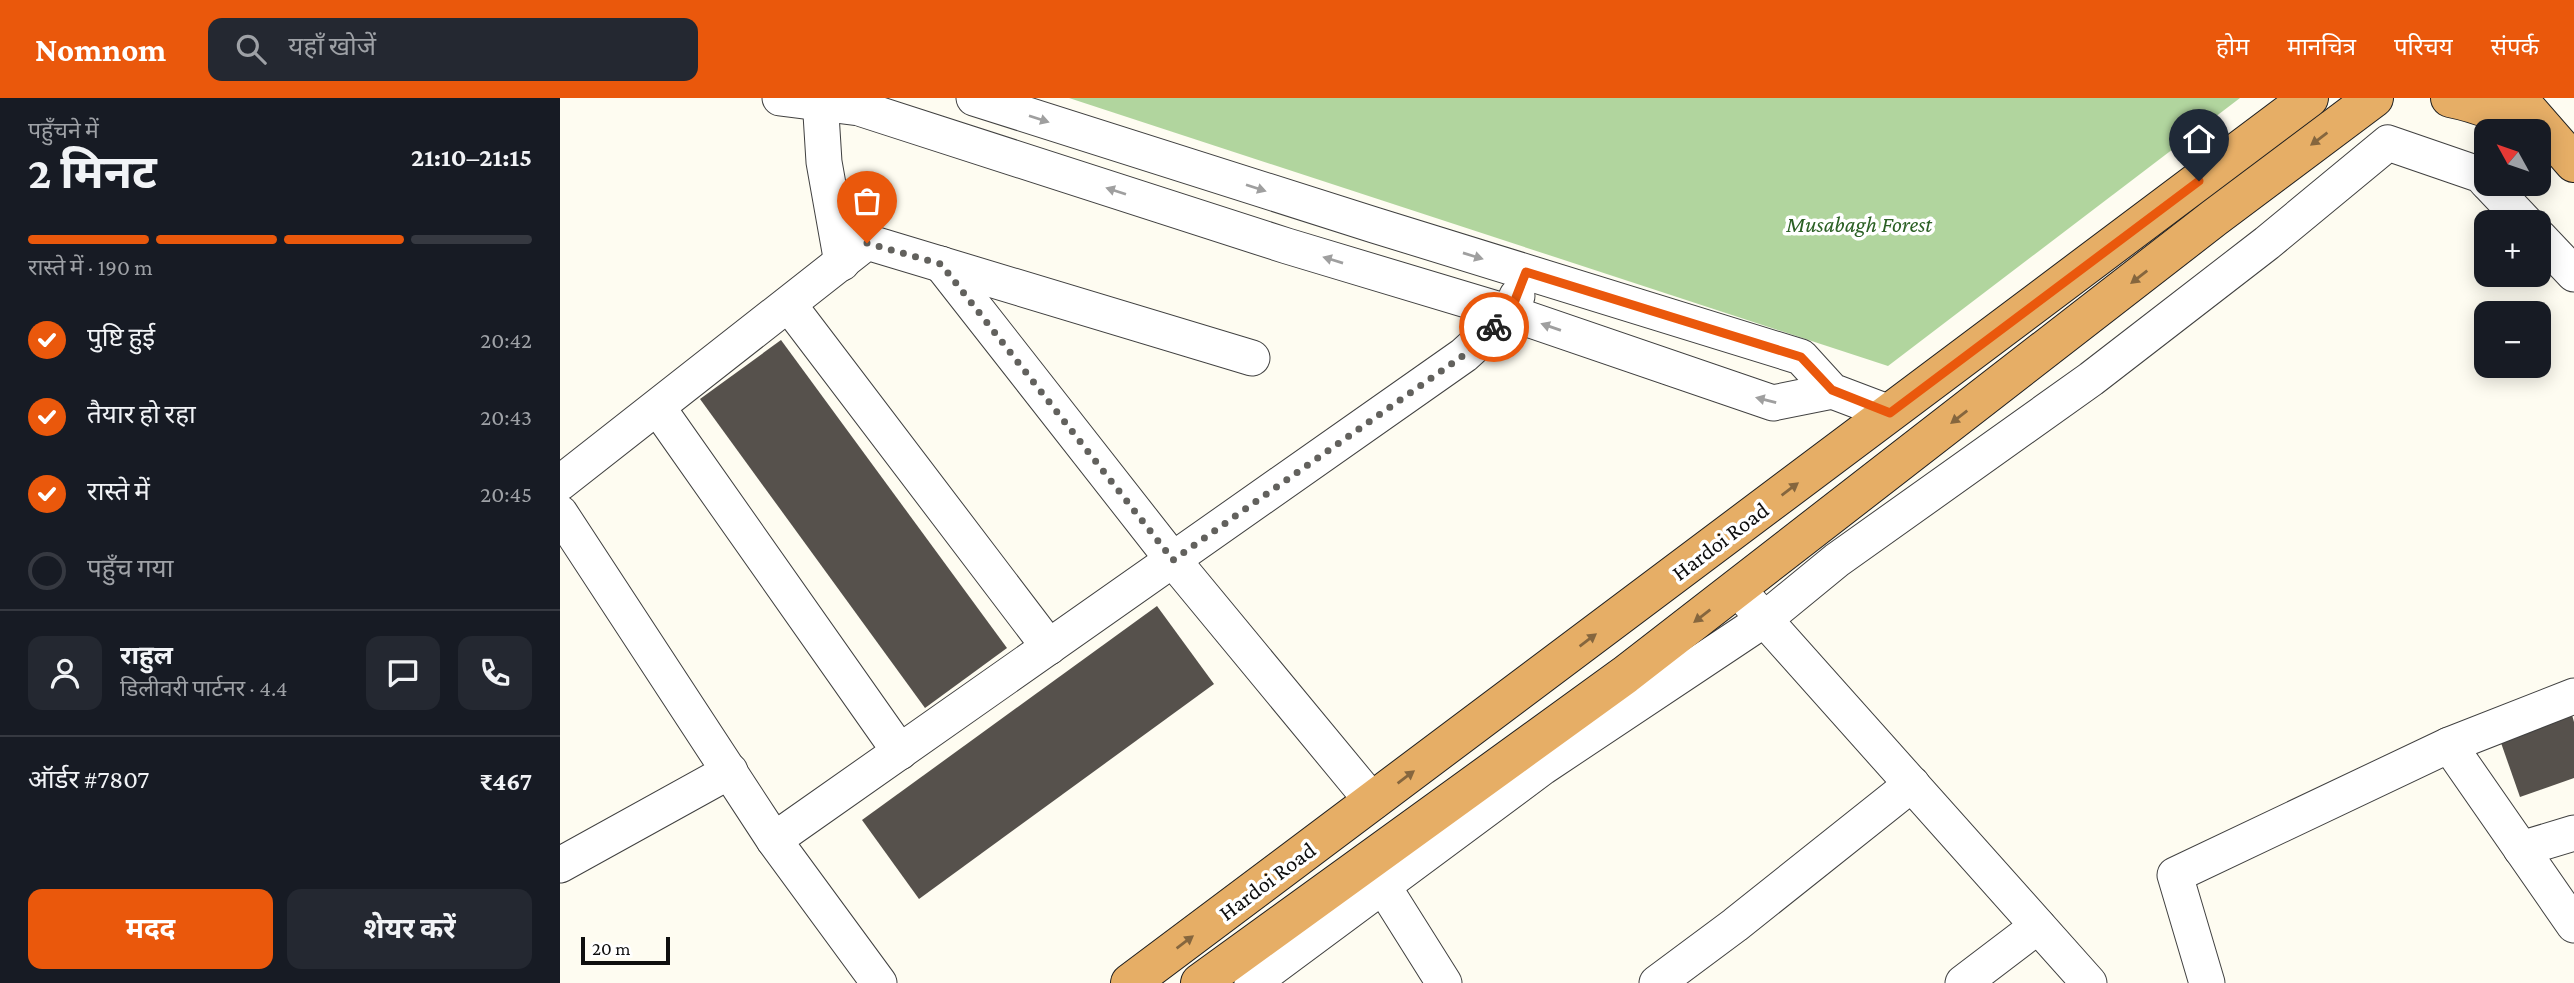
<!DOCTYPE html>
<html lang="hi">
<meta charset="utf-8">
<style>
:root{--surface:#171b24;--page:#242831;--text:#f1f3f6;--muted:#9ea1a6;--line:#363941;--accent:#ea580c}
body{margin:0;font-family:"Crimson Pro","Noto Sans Devanagari",serif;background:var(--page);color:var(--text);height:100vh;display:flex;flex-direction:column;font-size:26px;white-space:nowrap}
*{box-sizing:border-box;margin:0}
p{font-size:23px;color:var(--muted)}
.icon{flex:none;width:38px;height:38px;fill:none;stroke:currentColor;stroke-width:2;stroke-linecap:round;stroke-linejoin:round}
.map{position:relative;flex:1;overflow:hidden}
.drawer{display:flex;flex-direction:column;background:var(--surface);width:560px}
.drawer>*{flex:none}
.needle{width:46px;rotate:310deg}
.controls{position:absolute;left:1914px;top:21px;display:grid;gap:14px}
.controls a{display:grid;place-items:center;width:77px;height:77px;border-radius:14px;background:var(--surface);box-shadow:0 4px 18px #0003;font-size:35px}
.scale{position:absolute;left:21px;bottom:18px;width:89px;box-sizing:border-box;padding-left:7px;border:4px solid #0e0e0e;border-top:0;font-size:19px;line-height:24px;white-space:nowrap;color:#0e0e0e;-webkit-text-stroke:5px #fff;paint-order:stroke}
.pin{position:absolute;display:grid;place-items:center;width:60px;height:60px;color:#fff;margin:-72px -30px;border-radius:50% 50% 50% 0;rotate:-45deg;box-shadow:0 0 7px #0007}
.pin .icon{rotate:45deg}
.courier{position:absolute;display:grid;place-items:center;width:70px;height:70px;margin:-35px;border:5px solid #ea580c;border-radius:50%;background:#fff;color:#222;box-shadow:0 2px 9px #0007}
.summary em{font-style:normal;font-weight:700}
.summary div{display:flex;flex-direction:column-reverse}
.summary{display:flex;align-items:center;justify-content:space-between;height:119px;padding:0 28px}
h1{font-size:46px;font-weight:700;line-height:52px}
.bar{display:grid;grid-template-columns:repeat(4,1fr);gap:10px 7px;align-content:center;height:84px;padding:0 28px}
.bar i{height:9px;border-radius:5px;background:var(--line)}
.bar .current{background:var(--accent)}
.bar p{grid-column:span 4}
.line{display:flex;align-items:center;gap:18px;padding:0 28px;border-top:2px solid var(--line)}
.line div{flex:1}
.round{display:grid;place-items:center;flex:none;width:74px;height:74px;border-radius:14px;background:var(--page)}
ol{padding:0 28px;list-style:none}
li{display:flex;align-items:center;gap:21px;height:77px}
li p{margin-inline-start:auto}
li .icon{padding:7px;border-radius:50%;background:var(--accent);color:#fff;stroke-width:4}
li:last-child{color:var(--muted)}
li i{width:38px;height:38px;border:4px solid var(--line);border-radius:50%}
.action{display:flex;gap:14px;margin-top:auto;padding:14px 28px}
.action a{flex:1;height:80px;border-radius:14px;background:var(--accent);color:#fff;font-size:28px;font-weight:700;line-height:80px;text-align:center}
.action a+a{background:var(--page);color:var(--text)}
header{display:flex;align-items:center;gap:42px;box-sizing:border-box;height:98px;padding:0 35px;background:var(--accent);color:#fff}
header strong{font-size:33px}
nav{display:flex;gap:38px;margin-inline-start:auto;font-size:24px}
.search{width:490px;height:63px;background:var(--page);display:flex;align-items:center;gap:18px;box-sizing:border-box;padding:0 24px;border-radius:14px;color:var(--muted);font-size:26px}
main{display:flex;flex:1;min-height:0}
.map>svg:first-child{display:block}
.forest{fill:#b1d59e}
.building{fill:#56514c}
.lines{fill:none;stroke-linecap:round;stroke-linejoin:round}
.minor-casing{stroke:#414141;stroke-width:37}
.highway-casing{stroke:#1f1f1f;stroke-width:40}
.minor{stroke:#fff;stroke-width:35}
.highway{stroke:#e6ae66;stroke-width:38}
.oneway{fill:#9f9f9f}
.oneway2{fill:#85663e}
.done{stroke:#62615d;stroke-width:7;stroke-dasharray:0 12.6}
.route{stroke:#ea580c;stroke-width:9}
.labels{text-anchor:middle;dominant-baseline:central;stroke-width:7;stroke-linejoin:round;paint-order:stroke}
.park-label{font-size:23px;font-style:italic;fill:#2b6024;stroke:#fff}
.street-label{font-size:23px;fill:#0e0e0e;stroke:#fff}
</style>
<header>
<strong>Nomnom</strong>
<div class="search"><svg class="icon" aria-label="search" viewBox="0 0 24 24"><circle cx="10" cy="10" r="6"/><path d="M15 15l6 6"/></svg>यहाँ खोजें</div>
<nav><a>होम</a><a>मानचित्र</a><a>परिचय</a><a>संपर्क</a></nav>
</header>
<main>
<section class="drawer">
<div class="summary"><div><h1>2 मिनट</h1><p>पहुँचने में</p></div><em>21:10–21:15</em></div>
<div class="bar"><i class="current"></i><i class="current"></i><i class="current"></i><i></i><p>रास्ते में · 190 m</p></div>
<ol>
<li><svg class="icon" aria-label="check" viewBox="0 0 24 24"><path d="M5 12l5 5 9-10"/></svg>पुष्टि हुई<p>20:42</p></li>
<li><svg class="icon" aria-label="check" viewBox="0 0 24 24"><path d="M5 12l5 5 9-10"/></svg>तैयार हो रहा<p>20:43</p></li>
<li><svg class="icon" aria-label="check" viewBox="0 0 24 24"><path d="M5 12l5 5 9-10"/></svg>रास्ते में<p>20:45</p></li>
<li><i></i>पहुँच गया</li>
</ol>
<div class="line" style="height:126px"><a class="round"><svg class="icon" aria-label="person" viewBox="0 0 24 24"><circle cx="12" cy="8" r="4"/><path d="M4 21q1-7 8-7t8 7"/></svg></a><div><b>राहुल</b><p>डिलीवरी पार्टनर · 4.4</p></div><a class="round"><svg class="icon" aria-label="chat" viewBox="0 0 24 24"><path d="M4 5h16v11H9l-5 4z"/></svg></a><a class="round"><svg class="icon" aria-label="phone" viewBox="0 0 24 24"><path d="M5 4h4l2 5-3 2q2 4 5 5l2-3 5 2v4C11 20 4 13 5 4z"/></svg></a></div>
<div class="line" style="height:91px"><div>ऑर्डर #7807</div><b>₹467</b></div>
<div class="action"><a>मदद</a><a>शेयर करें</a></div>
</section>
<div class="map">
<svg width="2014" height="885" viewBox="0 0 2014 885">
<rect width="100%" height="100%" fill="#fefcf1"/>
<path class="forest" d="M509 0H1680L1328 268Z"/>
<g class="building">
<path d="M221 242 447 550 365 610 140 301Z"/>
<path d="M597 508 654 586 359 801 302 722Z"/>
<path d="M2012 617 2014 624V680L1960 699 1940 642Z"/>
</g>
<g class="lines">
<defs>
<g id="minor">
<path d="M220 0 299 10 727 148 950 215 1213 305 1272 293"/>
<path d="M260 0 264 64 282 165"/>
<path d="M414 0 814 127 1241 259 1272 293 1330 315"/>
<path d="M1929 86 1965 124"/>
<path d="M1979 139 2014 176"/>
<path d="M381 166 613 462 813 704"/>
<path d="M229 207 489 549"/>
<path d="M98 310 340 654"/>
<path d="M0 385 307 144 692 260"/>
<path d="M0 415 214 742 319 885"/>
<path d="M1189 504 1529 885"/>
<path d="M1889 647 2014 598"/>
<path d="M214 742 904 257 950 215 957 198"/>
<path d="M1961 751 2014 735"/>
<path d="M0 767 170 673"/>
<path d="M823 788 884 885"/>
<path d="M692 885 983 669 1205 521 1277 462 1531 281 1707 145 1828 45 1921 77 1927 84"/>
<path d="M1097 885 1175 827 1352 686"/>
<path d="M1403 885 1478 828"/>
<path d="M1647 885 1615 777 1889 647 2014 827"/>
</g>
<g id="highway">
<path d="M1890 0C1920 6 1945 16 1971 33"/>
<path d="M1960 3 2014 65"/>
<path d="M570 885 1749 0"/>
<path d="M640 885 1065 577 1654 120 1814 0"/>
</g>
</defs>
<use href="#minor" class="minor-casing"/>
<use href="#highway" class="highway-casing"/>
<use href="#minor" class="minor"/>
<use href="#highway" class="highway"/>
</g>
<defs><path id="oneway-solid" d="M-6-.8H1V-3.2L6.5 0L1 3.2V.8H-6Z" transform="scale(1.75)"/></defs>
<g class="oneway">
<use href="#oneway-solid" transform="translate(479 21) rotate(18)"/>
<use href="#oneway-solid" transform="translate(696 90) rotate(18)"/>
<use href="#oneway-solid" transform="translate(556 93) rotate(-162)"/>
<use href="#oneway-solid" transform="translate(913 158) rotate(17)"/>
<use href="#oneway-solid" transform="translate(773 162) rotate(-163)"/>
<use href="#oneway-solid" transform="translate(991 229) rotate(-161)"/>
<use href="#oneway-solid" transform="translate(1206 302) rotate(-166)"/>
</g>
<g class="oneway2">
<use href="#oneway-solid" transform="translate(1759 41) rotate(143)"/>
<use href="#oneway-solid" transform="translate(1579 179) rotate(142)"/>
<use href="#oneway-solid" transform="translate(1399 319) rotate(142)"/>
<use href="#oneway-solid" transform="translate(1230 391) rotate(-37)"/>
<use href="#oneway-solid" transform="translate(1142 518) rotate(142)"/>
<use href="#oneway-solid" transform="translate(1028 542) rotate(-37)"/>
<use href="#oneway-solid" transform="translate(846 679) rotate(-37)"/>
<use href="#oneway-solid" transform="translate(625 844) rotate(-37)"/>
</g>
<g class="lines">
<path class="done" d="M307 145 381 166 613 462 904 257 934 229"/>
<path class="route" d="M934 229 950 215 966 174 1241 259 1272 292 1330 315 1639 83"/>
</g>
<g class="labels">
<g class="park-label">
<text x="1299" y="126">Musabagh Forest</text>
</g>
<g class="street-label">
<text transform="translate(1160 443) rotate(-37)">Hardoi Road</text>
<text transform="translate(707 783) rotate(-37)">Hardoi Road</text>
</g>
</g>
</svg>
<div class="controls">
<a><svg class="needle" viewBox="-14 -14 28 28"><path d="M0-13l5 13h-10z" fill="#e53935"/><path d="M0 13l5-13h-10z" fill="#9ea1a6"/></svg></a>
<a>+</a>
<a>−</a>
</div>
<div class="scale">20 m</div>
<div class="pin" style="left:307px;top:145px;background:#ea580c"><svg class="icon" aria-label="bag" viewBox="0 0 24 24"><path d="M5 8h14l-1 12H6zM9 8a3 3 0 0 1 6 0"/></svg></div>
<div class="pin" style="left:1639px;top:83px;background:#1f2937"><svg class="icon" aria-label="home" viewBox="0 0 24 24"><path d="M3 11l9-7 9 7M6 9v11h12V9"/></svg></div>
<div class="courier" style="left:934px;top:229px"><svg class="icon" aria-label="bike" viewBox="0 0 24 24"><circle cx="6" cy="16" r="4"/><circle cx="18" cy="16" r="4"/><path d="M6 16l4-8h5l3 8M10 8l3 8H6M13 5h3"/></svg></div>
</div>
</main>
